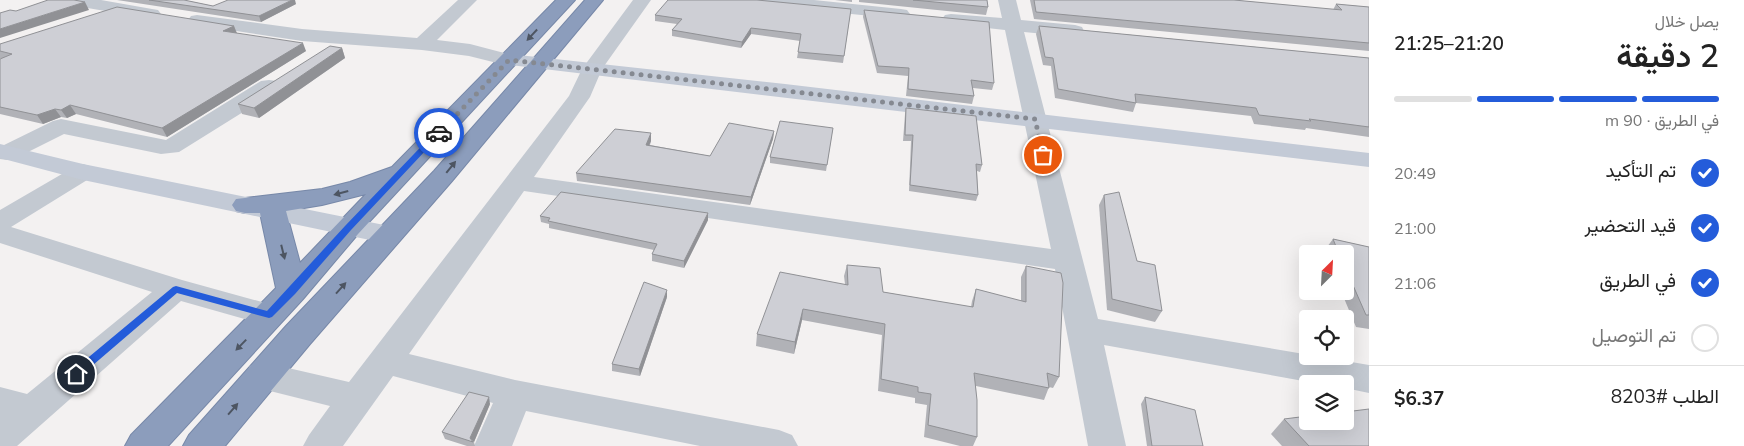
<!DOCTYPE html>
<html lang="ar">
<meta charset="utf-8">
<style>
:root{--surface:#fff;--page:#f2f2f2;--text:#222;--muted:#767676;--line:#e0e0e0;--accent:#245cda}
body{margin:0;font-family:Mulish,Vazirmatn,sans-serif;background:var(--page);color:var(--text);direction:rtl;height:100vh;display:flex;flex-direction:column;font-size:19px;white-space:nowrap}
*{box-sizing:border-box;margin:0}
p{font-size:16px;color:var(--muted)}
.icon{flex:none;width:28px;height:28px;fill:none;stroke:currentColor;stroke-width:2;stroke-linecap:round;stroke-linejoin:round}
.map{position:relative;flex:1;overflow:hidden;direction:ltr}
.side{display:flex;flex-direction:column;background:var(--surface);width:375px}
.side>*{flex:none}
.needle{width:32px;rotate:24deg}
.controls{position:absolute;left:1299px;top:245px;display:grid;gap:10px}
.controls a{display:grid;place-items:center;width:55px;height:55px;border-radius:5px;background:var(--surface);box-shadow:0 5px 20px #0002;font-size:25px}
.pin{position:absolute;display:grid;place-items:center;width:42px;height:42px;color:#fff;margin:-21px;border:2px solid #fff;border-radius:50%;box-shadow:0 1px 5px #0007}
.courier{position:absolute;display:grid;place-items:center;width:50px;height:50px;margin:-25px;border:4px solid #245cda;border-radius:50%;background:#fff;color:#222;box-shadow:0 1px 6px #0007}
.headline em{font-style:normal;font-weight:600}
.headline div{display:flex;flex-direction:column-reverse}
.headline{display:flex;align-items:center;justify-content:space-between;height:85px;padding:0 25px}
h1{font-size:32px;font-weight:600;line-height:38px}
.bar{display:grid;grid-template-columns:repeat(4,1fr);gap:8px 5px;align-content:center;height:60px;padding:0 25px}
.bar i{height:6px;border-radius:4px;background:var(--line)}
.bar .current{background:var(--accent)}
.bar p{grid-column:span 4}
.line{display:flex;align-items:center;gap:12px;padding:0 25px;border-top:1px solid var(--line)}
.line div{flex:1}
ol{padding:0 25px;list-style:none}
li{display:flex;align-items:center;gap:15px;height:55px}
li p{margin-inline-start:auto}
li .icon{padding:5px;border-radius:50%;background:var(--accent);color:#fff;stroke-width:4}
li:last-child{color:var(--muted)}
li i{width:28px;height:28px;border:2px solid var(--line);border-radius:50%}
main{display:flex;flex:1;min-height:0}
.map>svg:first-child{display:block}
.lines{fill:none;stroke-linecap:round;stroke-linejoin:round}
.highway-casing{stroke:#7788a8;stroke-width:2}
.street{fill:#c3c9d1;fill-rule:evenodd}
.secondary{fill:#c3cad6;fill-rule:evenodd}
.highway{fill:#8c9dbc;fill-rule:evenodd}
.wall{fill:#b1b2b7}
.shaded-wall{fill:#909195}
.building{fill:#cecfd5;stroke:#909195}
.oneway{fill:#4d5562}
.route{fill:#245cda}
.done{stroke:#858991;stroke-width:5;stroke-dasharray:0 9}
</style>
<main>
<section class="side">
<div class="headline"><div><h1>2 دقيقة</h1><p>يصل خلال</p></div><em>21:20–21:25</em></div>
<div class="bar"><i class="current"></i><i class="current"></i><i class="current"></i><i></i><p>في الطريق · 90 m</p></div>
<ol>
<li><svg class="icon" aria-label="check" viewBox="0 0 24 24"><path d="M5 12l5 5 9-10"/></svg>تم التأكيد<p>20:49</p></li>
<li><svg class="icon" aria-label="check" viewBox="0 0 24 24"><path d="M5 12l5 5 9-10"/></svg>قيد التحضير<p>21:00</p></li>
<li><svg class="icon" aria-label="check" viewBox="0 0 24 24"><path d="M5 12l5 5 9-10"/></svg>في الطريق<p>21:06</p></li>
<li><i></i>تم التوصيل</li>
</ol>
<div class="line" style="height:65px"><div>الطلب #8203</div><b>$6.37</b></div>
</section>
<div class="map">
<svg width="1369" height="446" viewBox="0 0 1369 446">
<rect width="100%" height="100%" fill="#f3f1f1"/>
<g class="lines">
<defs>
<g id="highway">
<path d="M556 0H575L358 234 303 299 168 446H125L131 435 276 288 260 213H245L236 211 232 205 236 199 322 189 350 182 392 167ZM366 194 300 263 286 211 322 205Z"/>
<path d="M585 0H603L452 181 310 344 225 446H183L189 435 286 326 434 171Z"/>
</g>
</defs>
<use href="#highway" class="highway-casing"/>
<g class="street">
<path d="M61 0H101L152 9 158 10 161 14 158 18 152 19 70 5 64 4Z"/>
<path d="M458 0H477L437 40 470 44 516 56 519 60 516 64 509 66 469 56 422 50 302 41 197 25 191 24 188 20 191 16 197 15 302 29 417 38Z"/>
<path d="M633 0H651L602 69 590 97 534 177 1051 249 1005 30 951 24 945 23 942 19 945 15 951 14 1002 18 998 0H1016L1021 20 1075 25 1082 27 1084 31 1082 35 1075 37 1024 32 1098 319 1369 365V393L1345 388V384H1320L1104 345 1126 446H1088L1055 269 524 191 409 354 515 380 779 430 792 435 798 446H700L526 411 512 446H474L493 403 393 376 343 446H303L309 435 330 406 250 386 245 376 250 366 262 362 349 382 569 96 582 69Z"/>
<path d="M752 0H814L901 9 907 10 910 14 907 18 901 19 761 5 755 4Z"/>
<path d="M269 80 277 81 280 86 277 91 179 152 161 154 64 134 16 158 7 160 0 159V147L53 121 61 119 166 140 261 81Z"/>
<path d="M83 164 92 167 96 172 92 177 11 227 182 280 280 307 285 315 280 323 269 326 181 301 17 446H0V387L27 394 152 292 0 243V210L74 167Z"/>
</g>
<g class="secondary">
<path d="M509 54 785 84 1369 153V167L502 64 499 60 502 56Z"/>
<path d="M0 144 83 164 389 226 399 229 403 235 399 241 389 244 83 180 0 158Z"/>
</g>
<use href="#highway" class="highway"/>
</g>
<g class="wall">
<path d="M117 0H184L213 6 296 4 261 22Z"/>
<path d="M835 0H852V2Z"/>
<path d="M859 0H987L988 7 986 15 859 2Z"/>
<path d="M1030 0H1234L1333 10 1336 4 1369 7V51L1034 19Z"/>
<path d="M851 9 843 63 797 58 800 41 751 34 741 48 672 36V30L677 24 655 21V15Z"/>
<path d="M864 10 994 83 992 90 973 88 974 96 972 104 906 96 908 76 877 73 863 17Z"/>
<path d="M234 26 237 33 306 51 167 137 76 114 67 118 61 117 43 124 0 114V59L2 58H0V44Z"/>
<path d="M1039 26 1369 58V137L1306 128 1305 130 1254 124 1251 116 1136 103 1133 112 1055 98 1051 66 1043 65 1036 34Z"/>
<path d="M342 48 345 58 259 118 242 114 238 104Z"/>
<path d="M906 108 982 165 980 172 977 171 978 195 976 201 909 191 911 141H903L905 114Z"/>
<path d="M833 128 826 171 770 163V157Z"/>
<path d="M774 131 773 139 750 205 577 181 576 173 651 133V141L650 145 710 156Z"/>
<path d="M1104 195 1162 311 1155 322 1107 310 1099 205Z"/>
<path d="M708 213V220L684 268 652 261V254L654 250 549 228V224L541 222 540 216Z"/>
<path d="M1333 239 1369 247V329L1356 327 1341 291H1345V254H1325L1324 251Z"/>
<path d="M847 265 883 292 971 307 972 301 976 289 1021 301V277L1026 266 1059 377 1053 388 1049 387 1044 400 976 386 977 437 973 446H960L924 437 927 405 915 403V398L878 391 882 335 802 320 794 354 756 346 757 334 845 284 844 276Z"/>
<path d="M667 297 640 376 612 371V364Z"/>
<path d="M1145 397 1203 446H1147L1141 404Z"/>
<path d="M490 404 474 442 475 446H467L445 439 442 432Z"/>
<path d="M1284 419 1369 446H1282L1271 434Z"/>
</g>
<g class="shaded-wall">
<path d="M292 0H295L296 4 261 22 259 16Z"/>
<path d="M85 2 89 10 0 38V29Z"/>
<path d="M234 26 237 34 223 31Z"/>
<path d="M751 28V34L741 48 742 42Z"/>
<path d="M303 43 306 51 167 137 162 128Z"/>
<path d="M342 48 345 58 259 118 254 108Z"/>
<path d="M70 105 76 114 67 118 61 110Z"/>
<path d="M55 109 61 117 43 124 37 115Z"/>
<path d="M774 131 773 139 750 205 751 197Z"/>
<path d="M651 133V141L646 152V145Z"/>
<path d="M708 213V220L684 268V261Z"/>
<path d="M667 290V297L640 376 639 369Z"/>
<path d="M803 309 802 320 794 354 795 342Z"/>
<path d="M489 397 490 404 474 442 470 438Z"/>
</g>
<g class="building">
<path d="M48 0H74L85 2 0 29V13L10 10 16 11Z"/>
<path d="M149 0H184L213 6 228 0H292L259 16Z"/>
<path d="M668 0H757L851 9 844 56 798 52 801 34 751 28 742 42 672 30 682 19 655 15Z"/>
<path d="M913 0H987L988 7Z"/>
<path d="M1034 0H1234L1342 10 1336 4 1369 7V43L1036 12Z"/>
<path d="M117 7 234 26 223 31 303 43 162 128 70 105 61 110 55 109 37 115 0 107V59L12 54 0 51V44Z"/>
<path d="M864 10 989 22 994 83 971 80 974 96 908 89 909 68 878 66Z"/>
<path d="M1039 26 1369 58V127L1309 119 1311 121 1259 115 1256 108 1135 94 1136 103 1058 89 1053 58 1045 57Z"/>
<path d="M330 46 342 48 254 108 238 104Z"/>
<path d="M906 108 976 116 982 165 976 164 978 195 910 185 913 135H905Z"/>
<path d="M780 121 833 128 827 165 770 157Z"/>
<path d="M729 123 774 131 751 197 576 173 615 129 651 133 646 145 710 156Z"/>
<path d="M561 192 708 213 684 261 652 254 657 244 548 221 550 218 540 216Z"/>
<path d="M1119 192 1137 261 1155 265 1162 311 1112 299 1104 195Z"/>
<path d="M1333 239 1369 247V315H1366L1345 267V254H1339Z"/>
<path d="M847 265 880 268 883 292 973 307 976 289 1026 302V266L1061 273 1063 283 1059 377 1047 373 1049 388 974 373 977 400V437L928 425 931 394 918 392V387L881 379 885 324 803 309 795 342 757 334 780 272 848 285Z"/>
<path d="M644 282 667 290 639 369 612 364Z"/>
<path d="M469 392 489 397 470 438 473 442 442 432Z"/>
<path d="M1145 397 1195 410 1203 446H1152Z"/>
<path d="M1369 409V446H1309L1284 419 1308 416V421H1345V412Z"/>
</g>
<defs><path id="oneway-solid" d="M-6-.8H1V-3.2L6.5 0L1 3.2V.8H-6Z" transform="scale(1.25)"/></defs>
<g class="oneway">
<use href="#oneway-solid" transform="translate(532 35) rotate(133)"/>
<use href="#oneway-solid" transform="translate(451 167) rotate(-51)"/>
<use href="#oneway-solid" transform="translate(341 193) rotate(165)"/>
<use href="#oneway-solid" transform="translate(283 252) rotate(76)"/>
<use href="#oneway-solid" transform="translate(341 288) rotate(-48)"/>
<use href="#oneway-solid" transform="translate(241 345) rotate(134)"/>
<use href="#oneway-solid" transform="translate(233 409) rotate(-49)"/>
</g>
<path class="route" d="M436 131 442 133 351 230 295 294 272 317 269 318 177 293 79 377H72V371L173 287 176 286 267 311 345 226Z"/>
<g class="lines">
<path class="done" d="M439 133 509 60 1035 119 1043 155"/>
</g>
</svg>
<div class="controls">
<a><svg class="needle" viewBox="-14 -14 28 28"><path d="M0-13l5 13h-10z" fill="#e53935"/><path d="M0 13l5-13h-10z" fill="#767676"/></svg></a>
<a><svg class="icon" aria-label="locate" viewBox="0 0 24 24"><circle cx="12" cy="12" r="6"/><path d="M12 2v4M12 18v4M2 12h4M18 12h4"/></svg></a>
<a><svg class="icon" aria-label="layers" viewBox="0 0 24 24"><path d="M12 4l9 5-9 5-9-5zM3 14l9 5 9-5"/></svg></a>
</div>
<div class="pin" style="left:1043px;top:155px;background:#ea580c"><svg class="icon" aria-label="bag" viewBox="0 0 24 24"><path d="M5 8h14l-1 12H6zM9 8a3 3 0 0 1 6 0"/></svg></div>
<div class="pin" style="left:76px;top:374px;background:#1f2937"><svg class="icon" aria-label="home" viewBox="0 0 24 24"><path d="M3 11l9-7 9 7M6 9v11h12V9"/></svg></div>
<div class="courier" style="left:439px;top:133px"><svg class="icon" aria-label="car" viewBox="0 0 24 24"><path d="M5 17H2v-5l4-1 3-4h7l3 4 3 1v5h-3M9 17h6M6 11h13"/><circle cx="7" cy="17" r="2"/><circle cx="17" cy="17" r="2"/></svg></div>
</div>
</main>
